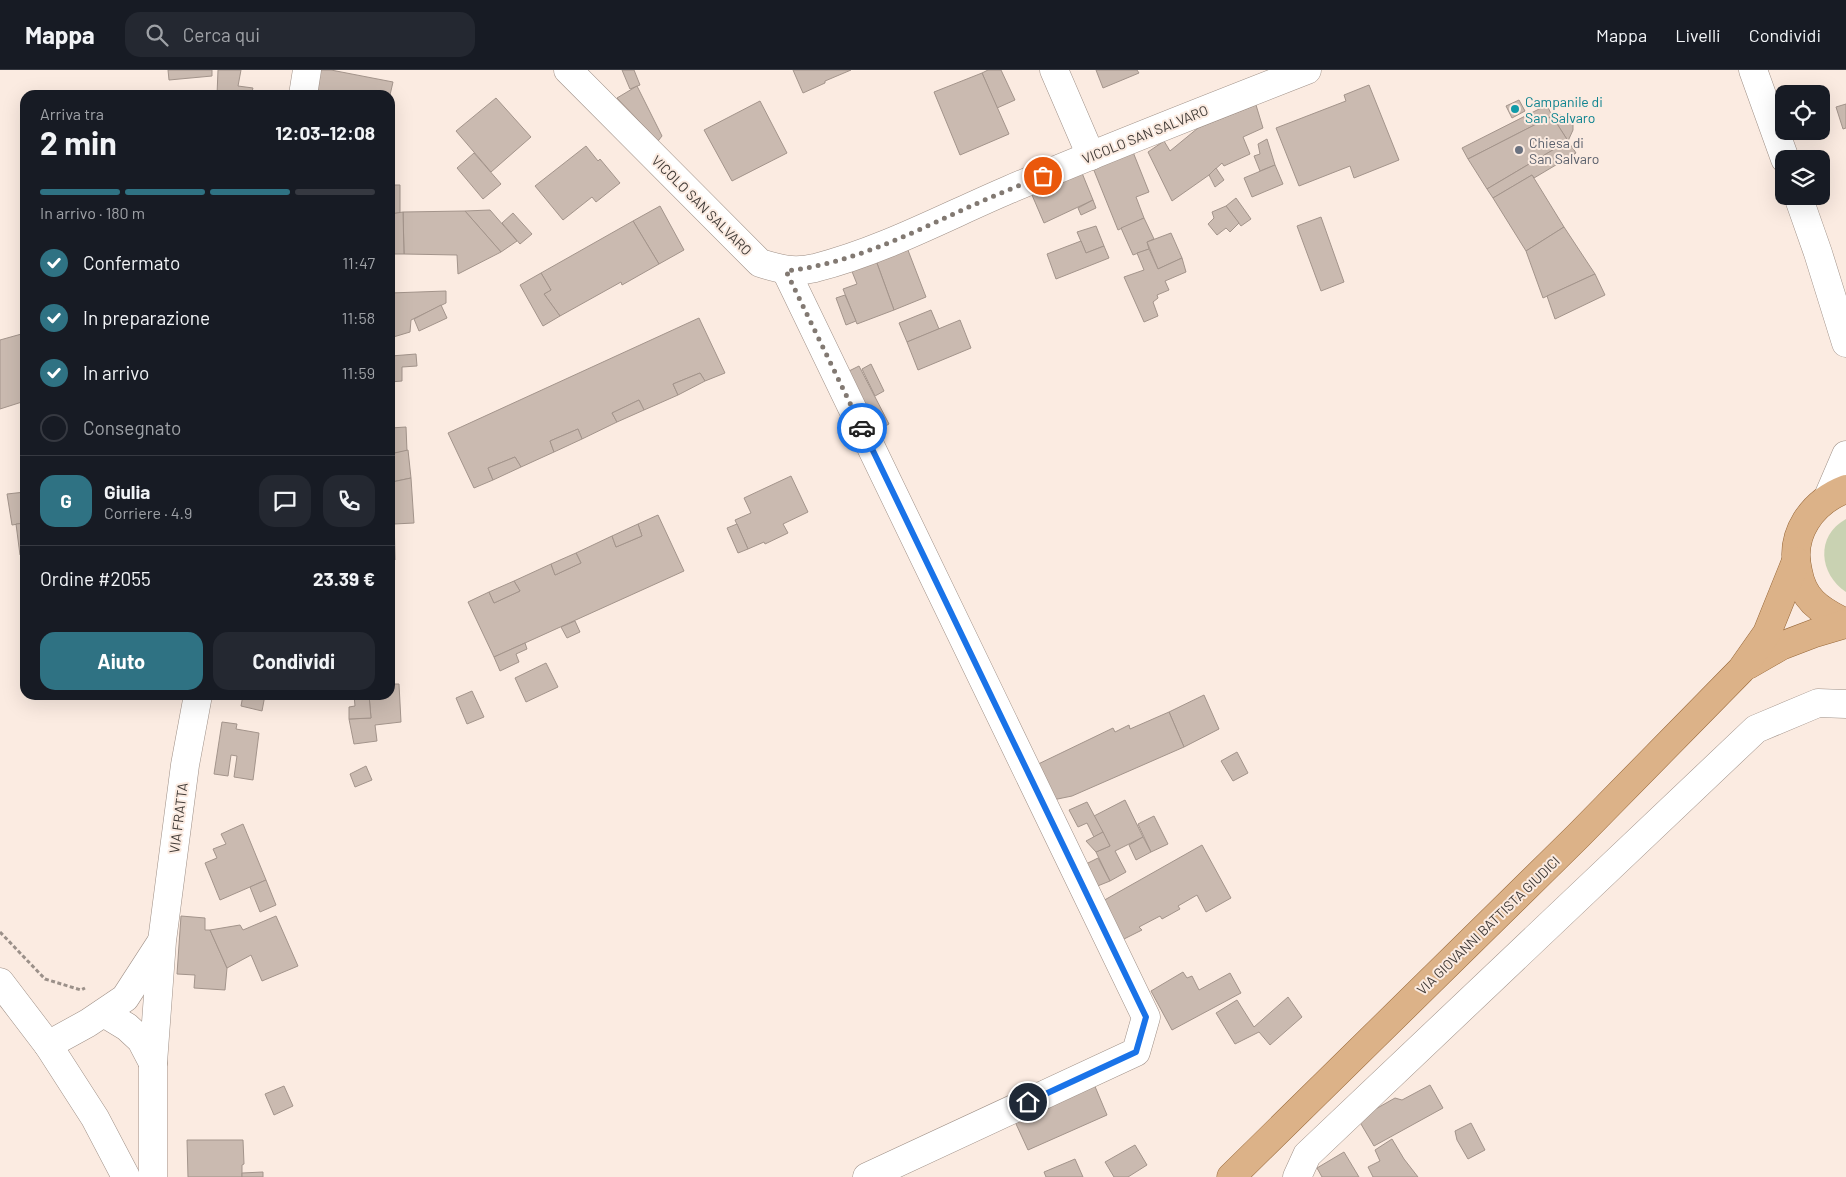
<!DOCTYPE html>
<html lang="it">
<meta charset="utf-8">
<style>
:root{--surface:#171b24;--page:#242831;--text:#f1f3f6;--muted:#9ea1a6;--line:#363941;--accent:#2f7283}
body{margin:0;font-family:Barlow,sans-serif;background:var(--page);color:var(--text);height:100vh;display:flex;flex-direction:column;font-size:19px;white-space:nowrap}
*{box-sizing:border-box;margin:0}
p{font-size:16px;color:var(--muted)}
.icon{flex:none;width:28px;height:28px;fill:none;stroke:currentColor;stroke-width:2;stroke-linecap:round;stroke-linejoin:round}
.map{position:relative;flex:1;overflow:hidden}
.sheet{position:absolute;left:20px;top:20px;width:375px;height:610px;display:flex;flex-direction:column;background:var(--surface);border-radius:15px;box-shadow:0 5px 20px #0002}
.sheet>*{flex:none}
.controls{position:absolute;left:1775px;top:15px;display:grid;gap:10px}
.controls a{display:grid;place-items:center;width:55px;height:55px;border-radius:10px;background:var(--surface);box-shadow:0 5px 20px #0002;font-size:25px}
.pin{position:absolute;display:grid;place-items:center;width:42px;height:42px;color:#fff;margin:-21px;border:2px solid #fff;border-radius:50%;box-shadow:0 1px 5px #0007}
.courier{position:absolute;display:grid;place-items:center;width:50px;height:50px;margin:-25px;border:4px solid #1a73e8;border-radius:50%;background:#fff;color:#222;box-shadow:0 1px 6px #0007}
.headline em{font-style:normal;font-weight:700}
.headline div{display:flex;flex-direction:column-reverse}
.headline{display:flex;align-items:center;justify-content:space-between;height:85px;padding:0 20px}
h1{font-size:32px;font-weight:700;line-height:38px}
.bar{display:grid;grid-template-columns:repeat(4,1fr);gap:8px 5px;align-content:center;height:60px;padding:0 20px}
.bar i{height:6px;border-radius:4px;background:var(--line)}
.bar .selected{background:var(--accent)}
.bar p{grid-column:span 4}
.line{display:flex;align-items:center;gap:12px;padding:0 20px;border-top:1px solid var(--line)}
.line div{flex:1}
.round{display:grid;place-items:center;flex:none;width:52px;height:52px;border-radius:15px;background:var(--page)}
ol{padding:0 20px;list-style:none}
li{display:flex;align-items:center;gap:15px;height:55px}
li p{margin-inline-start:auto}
li .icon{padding:5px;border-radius:50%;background:var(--accent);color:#fff;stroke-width:4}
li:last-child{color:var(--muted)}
li i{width:28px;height:28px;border:2px solid var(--line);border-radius:50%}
.action{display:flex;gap:10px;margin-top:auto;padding:10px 20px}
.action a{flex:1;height:58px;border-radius:15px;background:var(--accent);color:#fff;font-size:20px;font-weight:700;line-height:58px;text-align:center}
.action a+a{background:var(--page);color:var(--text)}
header{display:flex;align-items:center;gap:30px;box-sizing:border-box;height:70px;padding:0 25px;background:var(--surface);border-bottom:1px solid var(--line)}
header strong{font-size:24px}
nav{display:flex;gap:28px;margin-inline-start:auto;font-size:18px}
.search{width:350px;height:45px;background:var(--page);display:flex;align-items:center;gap:12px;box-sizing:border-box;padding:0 18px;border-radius:15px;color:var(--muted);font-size:19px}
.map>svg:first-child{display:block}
.green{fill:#c9d2b2}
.building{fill:#cabab0;stroke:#a3948b}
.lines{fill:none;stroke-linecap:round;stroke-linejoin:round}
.minor-casing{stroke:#9f9087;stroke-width:29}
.major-casing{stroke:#976738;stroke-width:29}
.path{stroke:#9b9089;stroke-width:3;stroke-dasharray:4 2.5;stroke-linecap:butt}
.minor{stroke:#fff;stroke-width:28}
.major{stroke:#dcb288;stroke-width:28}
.done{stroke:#827972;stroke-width:5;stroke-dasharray:0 9}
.route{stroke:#1a73e8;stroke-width:6}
.culture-dot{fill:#0f9aa8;stroke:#fbebe1;stroke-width:2}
.worship-dot{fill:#6b7280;stroke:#fbebe1;stroke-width:2}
.labels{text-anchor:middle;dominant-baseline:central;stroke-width:4;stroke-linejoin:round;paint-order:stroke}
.culture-label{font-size:14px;fill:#0d838f;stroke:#fbebe1;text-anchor:start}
.street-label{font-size:14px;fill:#413b37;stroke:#fbebe1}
.worship-label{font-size:14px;fill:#5b616d;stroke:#fbebe1;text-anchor:start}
</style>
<header>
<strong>Mappa</strong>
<div class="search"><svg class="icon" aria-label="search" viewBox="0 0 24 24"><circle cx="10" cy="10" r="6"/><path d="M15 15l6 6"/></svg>Cerca qui</div>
<nav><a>Mappa</a><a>Livelli</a><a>Condividi</a></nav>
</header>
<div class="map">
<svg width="1846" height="1107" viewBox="0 0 1846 1107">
<rect width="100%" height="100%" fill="#fbebe1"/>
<path class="green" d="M1846 449V522C1819 504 1815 466 1846 449Z"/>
<g class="building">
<path d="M168 0H212V6L169 10Z"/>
<path d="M218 0H241L238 16 253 18 251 25H217Z"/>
<path d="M312 0H331L393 12 390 25H309Z"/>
<path d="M622 0H634L640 15 630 19Z"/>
<path d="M793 0H851L825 11V13L803 23Z"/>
<path d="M988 0H1001L1015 30 997 38 982 3Z"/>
<path d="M1096 0H1137L1139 3 1103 18Z"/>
<path d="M982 3 1009 64 960 85 934 22Z"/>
<path d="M1369 15 1399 90 1354 108 1350 96 1299 116 1276 58 1346 31 1344 25Z"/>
<path d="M637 16 662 66 658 71 617 28Z"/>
<path d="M496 28 531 67 491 102 456 61Z"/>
<path d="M1519 30 1525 41 1512 48 1506 36Z"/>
<path d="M760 31 787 83 732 111 704 60Z"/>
<path d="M1846 34V58L1843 59 1836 37Z"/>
<path d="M1256 35 1263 58 1243 67 1250 84 1224 96 1222 93 1209 105 1172 131 1148 82 1164 71 1170 81 1198 58Z"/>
<path d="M1547 35 1552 46 1468 89 1462 78Z"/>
<path d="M1558 44 1569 48 1573 53V60L1568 71 1552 46Z"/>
<path d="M1552 46 1568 71 1487 119 1468 89Z"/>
<path d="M1267 69 1275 95 1260 101 1254 86 1260 84 1258 74Z"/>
<path d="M1568 71 1576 83 1534 108 1532 105 1493 128 1487 119Z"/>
<path d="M586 76 598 91 600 89 620 113 596 132 592 127 563 150 535 116Z"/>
<path d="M1133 82 1149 122 1136 127 1144 148 1118 160 1093 98Z"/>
<path d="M474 83 501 114 483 129 457 98Z"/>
<path d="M1275 95 1283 114 1252 127 1244 108Z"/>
<path d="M1216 98 1224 110 1215 117 1209 105Z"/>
<path d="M1082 103 1093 130 1044 153 1032 125Z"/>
<path d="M1532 105 1564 157 1526 181 1493 128Z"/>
<path d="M390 115H400V143L390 144Z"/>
<path d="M1236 128 1251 149 1241 156 1226 136Z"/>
<path d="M1093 130 1096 138 1081 145 1078 138Z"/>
<path d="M660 136 684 180 659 194 633 151Z"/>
<path d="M1226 136 1239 153 1230 162 1226 158 1217 165 1208 154 1214 148 1212 142Z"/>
<path d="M490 140 517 171 501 182 465 141Z"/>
<path d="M465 141 501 182 458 204 457 185 404 184 403 142Z"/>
<path d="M403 142 404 184H390V144Z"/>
<path d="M513 143 532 164 520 174 502 153Z"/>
<path d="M1321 147 1344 212 1321 221 1297 156Z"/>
<path d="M1144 148 1154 169 1147 172 1149 179 1133 185 1121 158Z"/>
<path d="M633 151 659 194 622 215 621 212 560 246 544 224 551 220 541 203Z"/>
<path d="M1096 156 1104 176 1086 183 1077 162Z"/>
<path d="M1564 157 1595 204 1543 228 1526 181Z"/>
<path d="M1171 163 1182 188 1158 199 1147 172Z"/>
<path d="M1081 171 1086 183 1104 176 1109 188 1056 209 1047 184Z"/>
<path d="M906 175 926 227 894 240 874 185Z"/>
<path d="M1149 179 1158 199 1182 188 1186 202 1165 211 1169 220 1157 225 1158 228 1153 232 1158 246 1144 252 1124 207 1144 200 1137 183Z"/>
<path d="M874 185 894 240 857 254 843 219 857 214 849 194Z"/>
<path d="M541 203 551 220 544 224 560 246 543 256 520 215Z"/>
<path d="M1595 204 1605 225 1555 249 1547 226Z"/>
<path d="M446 221V233L411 250 410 262 390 268V223Z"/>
<path d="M845 225 856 251 846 255 836 228Z"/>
<path d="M441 235 447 248 419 261 414 249Z"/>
<path d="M931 240 939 259 907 272 899 253Z"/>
<path d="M699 248 725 303 705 311 700 303 673 314 678 325 644 340 639 330 612 343 617 352 582 369 578 359 550 371 554 382 521 397 515 387 488 398 493 410 474 418 448 363Z"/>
<path d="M960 250 971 278 918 300 907 272Z"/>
<path d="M25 263V331L0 339V270Z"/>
<path d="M390 268 391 286 416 284 417 296 402 297V311L390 312Z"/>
<path d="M871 294 884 321 875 326 862 299Z"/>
<path d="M859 296 889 354 871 364 841 305Z"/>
<path d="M700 303 705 311 678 325 673 314Z"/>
<path d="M639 330 644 340 617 352 612 343Z"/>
<path d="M406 357 407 381 390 384V358Z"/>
<path d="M578 359 582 369 554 382 550 371Z"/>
<path d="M408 380 411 408 392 412 393 415H390V384Z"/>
<path d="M515 387 521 397 493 410 488 398Z"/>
<path d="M791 406 808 442 783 454 788 463 765 474 764 472 748 479 735 450 751 443 744 428Z"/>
<path d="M411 408 414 453 394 454V444H390V415H393L392 412Z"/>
<path d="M25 422V453L12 455 7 424Z"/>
<path d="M390 444H394L395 490H390Z"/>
<path d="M658 445 684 501 494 587 468 532 489 522 494 533 520 521 514 511 551 494 555 505 581 493 576 483 612 466 616 477 642 466 638 454Z"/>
<path d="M25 453V485H20L16 454Z"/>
<path d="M638 454 642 466 616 477 612 466Z"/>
<path d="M737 454 748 479 738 483 727 458Z"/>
<path d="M576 483 581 493 555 505 551 494Z"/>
<path d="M514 511 520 521 494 533 489 522Z"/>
<path d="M575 551 580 562 567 568 561 557Z"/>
<path d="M525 573 527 579 516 584 519 592 500 601 494 587Z"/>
<path d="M546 593 558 617 526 632 515 608Z"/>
<path d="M390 614H399L401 652 375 655 377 671 354 674 349 649 371 648 369 625H390Z"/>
<path d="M472 621 484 647 467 654 456 628Z"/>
<path d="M243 625H265L262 641 241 636Z"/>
<path d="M354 625H369L371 648 349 649V637L355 636Z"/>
<path d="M1204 625 1219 659 1184 677 1169 642Z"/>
<path d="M1169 642 1184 677 1072 726 1048 731 1030 698 1113 658 1115 662 1129 655 1130 659Z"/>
<path d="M222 652 237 654 236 659 259 663 253 710 234 707 237 686 231 685 228 706 214 704Z"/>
<path d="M1237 682 1248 703 1233 711 1221 691Z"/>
<path d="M366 696 372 710 355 717 350 704Z"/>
<path d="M1125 730 1143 767 1115 781 1126 802 1110 811 1096 782 1110 776 1094 746Z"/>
<path d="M1087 732 1103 762 1094 767 1087 753 1078 757 1069 740Z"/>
<path d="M1154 746 1168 774 1151 782 1138 754Z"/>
<path d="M243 754 266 810 220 830 205 793 217 788 213 779 226 774 221 764Z"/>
<path d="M1103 762 1110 776 1096 782 1086 771Z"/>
<path d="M1143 767 1151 782 1136 790 1129 775Z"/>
<path d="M1202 775 1231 828 1206 842 1197 825 1178 836 1180 839 1162 849 1160 846 1139 857 1142 860 1120 871 1101 832Z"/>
<path d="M1098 788 1110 811 1095 817 1084 795Z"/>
<path d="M266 810 276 835 260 842 250 817Z"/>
<path d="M181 846 205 848V860H210L227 898 225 920 194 918 195 905 177 904Z"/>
<path d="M276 846 298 896 262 911 251 885 227 898 210 860 240 855 243 860Z"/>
<path d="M1183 902 1187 908 1192 906 1199 920 1230 903 1241 923 1172 960 1151 921Z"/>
<path d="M1288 927 1302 947 1270 975 1259 962 1235 974 1216 943 1237 930 1254 957Z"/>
<path d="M1091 1007 1107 1045 1028 1080 1011 1043Z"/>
<path d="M1430 1015 1443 1038 1374 1076 1358 1049 1395 1028 1402 1030Z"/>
<path d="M284 1016 293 1036 274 1045 265 1024Z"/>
<path d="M1471 1053 1485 1080 1468 1089 1457 1070 1455 1061Z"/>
<path d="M1392 1069 1404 1089 1418 1107H1373L1368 1097 1380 1091 1375 1080Z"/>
<path d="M187 1070H243L244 1094 242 1095V1107H188Z"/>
<path d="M1135 1075 1147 1095 1128 1107H1114L1105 1092Z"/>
<path d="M1344 1082 1359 1107H1322L1317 1098Z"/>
<path d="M1075 1089 1083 1107H1046L1044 1102Z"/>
<path d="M263 1102V1107H242V1103Z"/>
</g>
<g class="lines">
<defs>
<g id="minor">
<path d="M568 0 760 193C780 199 793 203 815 198 882 181 945 147 1008 120 1107 78 1207 39 1307 0"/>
<path d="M1054 0 1091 86"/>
<path d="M1753 0 1785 89"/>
<path d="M303 25 307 0"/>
<path d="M1798 126 1818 183 1846 273"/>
<path d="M786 201 1146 947 1136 982 867 1107"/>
<path d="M1828 427 1846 385"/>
<path d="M0 912 48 975 95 1048 126 1107"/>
<path d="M104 943 127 957 141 970 153 993"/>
<path d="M48 975 88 953 125 928 160 874"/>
<path d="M153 1107V993L162 871 185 695 198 625"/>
<path d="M1297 1107 1307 1085 1756 659 1818 633 1846 634"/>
</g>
<g id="major">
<path d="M1846 419C1812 432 1789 464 1798 501 1800 512 1805 524 1813 532 1823 542 1834 547 1846 553"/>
<path d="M1748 595 1781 576 1815 563 1846 554"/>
<path d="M1231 1107 1578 766 1741 600 1767 563 1796 491"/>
</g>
</defs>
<use href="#minor" class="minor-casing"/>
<use href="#major" class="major-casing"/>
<path class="path" d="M0 862 45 909 81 920 85 918"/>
<use href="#minor" class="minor"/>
<use href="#major" class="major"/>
</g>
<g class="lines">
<path class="done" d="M862 358 786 201C850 194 910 164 969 137 993 126 1018 116 1043 106"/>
<path class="route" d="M862 358 1146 947 1136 982 1028 1032"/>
</g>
<circle class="culture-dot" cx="1515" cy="39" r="5"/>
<circle class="worship-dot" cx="1519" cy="80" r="5"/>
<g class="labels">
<g class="culture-label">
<text x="1525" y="31">Campanile di<tspan x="1525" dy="16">San Salvaro</tspan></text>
</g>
<g class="street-label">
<text transform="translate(1145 64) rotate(-22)">VICOLO SAN SALVARO</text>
<text transform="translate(702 135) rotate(45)">VICOLO SAN SALVARO</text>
<text transform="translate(178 748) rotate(-83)">VIA FRATTA</text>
<text transform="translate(1488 855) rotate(-44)">VIA GIOVANNI BATTISTA GIUDICI</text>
</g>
<g class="worship-label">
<text x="1529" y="72">Chiesa di<tspan x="1529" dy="16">San Salvaro</tspan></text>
</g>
</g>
</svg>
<div class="controls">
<a><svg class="icon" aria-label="locate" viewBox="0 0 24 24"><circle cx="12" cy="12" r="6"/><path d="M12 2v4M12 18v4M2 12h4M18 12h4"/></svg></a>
<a><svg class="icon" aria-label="layers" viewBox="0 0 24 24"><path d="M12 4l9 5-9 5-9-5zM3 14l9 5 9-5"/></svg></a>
</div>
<div class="pin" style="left:1043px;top:106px;background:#ea580c"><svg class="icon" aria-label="bag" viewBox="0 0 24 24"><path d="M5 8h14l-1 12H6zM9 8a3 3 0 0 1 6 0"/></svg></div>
<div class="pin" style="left:1028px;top:1032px;background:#1f2937"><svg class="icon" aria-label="home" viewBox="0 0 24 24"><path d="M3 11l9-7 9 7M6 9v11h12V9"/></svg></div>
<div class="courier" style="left:862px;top:358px"><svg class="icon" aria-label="car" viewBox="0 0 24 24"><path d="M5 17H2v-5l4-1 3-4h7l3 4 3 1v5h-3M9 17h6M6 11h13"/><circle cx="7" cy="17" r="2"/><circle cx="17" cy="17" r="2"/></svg></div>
<section class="sheet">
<div class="headline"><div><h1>2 min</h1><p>Arriva tra</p></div><em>12:03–12:08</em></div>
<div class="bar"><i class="selected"></i><i class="selected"></i><i class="selected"></i><i></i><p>In arrivo · 180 m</p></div>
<ol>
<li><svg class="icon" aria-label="check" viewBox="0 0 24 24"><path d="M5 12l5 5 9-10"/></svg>Confermato<p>11:47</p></li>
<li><svg class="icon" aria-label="check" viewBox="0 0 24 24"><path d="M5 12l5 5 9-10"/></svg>In preparazione<p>11:58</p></li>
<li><svg class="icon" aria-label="check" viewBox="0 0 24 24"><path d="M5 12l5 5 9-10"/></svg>In arrivo<p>11:59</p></li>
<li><i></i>Consegnato</li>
</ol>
<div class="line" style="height:90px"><b class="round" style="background:var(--accent);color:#fff">G</b><div><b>Giulia</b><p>Corriere · 4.9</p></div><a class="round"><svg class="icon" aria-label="chat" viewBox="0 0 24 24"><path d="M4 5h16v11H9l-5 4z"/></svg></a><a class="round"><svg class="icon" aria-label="phone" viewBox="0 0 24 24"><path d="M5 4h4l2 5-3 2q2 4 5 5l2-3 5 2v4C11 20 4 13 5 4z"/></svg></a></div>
<div class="line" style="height:65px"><div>Ordine #2055</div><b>23.39 €</b></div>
<div class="action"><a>Aiuto</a><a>Condividi</a></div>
</section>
</div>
